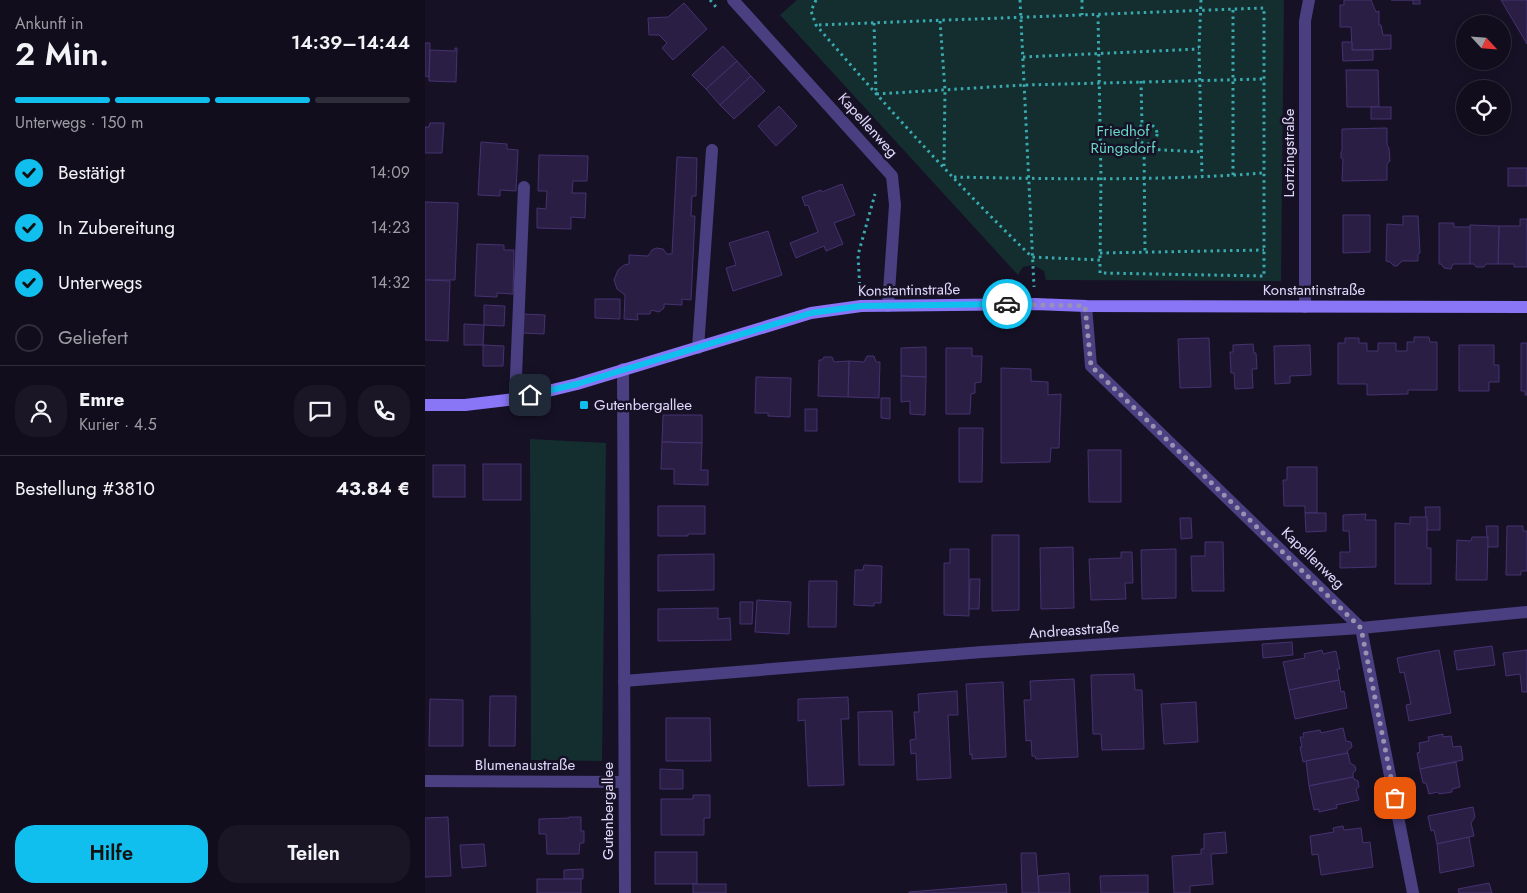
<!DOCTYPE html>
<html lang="de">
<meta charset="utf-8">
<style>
:root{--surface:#110d1c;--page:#1a1625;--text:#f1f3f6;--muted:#9c9ca3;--line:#302d3b;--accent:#11bfef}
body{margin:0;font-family:Jost,sans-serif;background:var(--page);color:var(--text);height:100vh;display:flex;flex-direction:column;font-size:19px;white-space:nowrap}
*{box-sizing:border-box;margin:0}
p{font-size:16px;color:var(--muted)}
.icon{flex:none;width:28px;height:28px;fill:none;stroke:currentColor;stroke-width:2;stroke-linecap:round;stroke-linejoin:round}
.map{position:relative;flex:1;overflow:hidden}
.drawer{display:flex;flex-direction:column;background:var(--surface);width:425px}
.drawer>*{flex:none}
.needle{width:32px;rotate:116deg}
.fabs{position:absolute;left:1031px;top:15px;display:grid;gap:10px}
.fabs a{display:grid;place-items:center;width:55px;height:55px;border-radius:50%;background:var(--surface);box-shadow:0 2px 8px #0003,0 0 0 1px var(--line);font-size:25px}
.pin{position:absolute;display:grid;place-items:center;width:42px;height:42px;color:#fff;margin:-21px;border-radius:10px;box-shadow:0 2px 8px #0006}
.courier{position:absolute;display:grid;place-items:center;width:50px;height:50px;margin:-25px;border:4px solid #11bfef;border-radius:50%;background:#fff;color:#222;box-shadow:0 1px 6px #0007}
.overview em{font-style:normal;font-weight:600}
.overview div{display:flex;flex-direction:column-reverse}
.overview{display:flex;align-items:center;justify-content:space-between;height:85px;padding:0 15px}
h1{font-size:32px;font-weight:600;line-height:38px}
.bar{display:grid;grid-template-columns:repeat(4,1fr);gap:8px 5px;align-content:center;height:60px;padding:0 15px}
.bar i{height:6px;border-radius:4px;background:var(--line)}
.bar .on{background:var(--accent)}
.bar p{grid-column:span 4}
.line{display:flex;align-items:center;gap:12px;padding:0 15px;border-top:1px solid var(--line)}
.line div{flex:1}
.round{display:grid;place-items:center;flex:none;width:52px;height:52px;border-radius:20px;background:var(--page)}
ol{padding:0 15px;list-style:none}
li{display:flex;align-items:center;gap:15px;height:55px}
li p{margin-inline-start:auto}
li .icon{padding:5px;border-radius:50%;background:var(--accent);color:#111;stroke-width:4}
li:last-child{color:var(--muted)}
li i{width:28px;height:28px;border:2px solid var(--line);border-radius:50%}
.cta{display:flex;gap:10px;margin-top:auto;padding:10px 15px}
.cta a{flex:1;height:58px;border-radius:20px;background:var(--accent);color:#111;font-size:20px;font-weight:600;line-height:58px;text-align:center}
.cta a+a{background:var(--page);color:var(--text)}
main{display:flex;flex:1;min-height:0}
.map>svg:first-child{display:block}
.green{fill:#142d2f}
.building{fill:#2b1e45;stroke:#453270}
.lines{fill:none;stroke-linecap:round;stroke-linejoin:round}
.path{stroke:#38aab0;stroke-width:3;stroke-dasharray:2.5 4;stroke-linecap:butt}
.lane{stroke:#493f81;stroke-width:12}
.street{stroke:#493f81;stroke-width:12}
.secondary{stroke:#8876f6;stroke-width:12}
.done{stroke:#9a92b1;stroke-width:5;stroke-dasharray:0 9}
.route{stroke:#11bfef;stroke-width:6}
.poi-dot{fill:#11bfef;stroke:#171126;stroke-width:2}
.labels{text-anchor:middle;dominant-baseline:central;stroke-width:5;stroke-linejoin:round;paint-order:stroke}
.street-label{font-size:15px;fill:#e0d8fc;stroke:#171126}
.park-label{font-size:15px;fill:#68d8c9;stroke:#171126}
.poi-label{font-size:15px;fill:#e0d8fc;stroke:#171126;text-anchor:start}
</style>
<main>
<section class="drawer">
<div class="overview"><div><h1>2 Min.</h1><p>Ankunft in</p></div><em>14:39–14:44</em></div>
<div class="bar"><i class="on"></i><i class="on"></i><i class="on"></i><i></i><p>Unterwegs · 150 m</p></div>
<ol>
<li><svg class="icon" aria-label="check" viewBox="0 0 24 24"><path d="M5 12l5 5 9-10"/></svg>Bestätigt<p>14:09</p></li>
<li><svg class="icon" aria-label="check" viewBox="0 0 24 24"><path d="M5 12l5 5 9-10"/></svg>In Zubereitung<p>14:23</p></li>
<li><svg class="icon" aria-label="check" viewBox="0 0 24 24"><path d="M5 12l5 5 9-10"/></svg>Unterwegs<p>14:32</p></li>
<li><i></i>Geliefert</li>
</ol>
<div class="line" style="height:90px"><a class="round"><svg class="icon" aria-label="person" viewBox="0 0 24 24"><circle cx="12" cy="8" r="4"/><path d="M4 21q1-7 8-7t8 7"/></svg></a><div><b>Emre</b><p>Kurier · 4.5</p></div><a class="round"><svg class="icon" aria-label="chat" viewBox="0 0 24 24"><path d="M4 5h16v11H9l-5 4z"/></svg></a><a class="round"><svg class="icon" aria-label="phone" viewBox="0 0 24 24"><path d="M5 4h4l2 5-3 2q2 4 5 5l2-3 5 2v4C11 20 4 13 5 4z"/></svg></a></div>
<div class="line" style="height:65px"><div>Bestellung #3810</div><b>43.84 €</b></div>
<div class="cta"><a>Hilfe</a><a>Teilen</a></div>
</section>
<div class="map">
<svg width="1102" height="893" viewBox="0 0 1102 893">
<rect width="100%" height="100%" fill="#171126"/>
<g class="green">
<path d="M372 0H859L856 281 621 280 619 271 608 265 598 267 593 275 355 15Z"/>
<path d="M105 439 181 443 177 761 106 760Z"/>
</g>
<g class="building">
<path d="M919 0H946L951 12 954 11V25H956L958 35H966V49L927 50 926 27H915V5H919Z"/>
<path d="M966 0H995V4H988V0Z"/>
<path d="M1076 0H1102V44Z"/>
<path d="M259 3 282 29 248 60 237 48 242 43 234 35H224L223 18 243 17Z"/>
<path d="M917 42H927V50H948V60L918 61Z"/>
<path d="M0 43H5L4 77 0 76Z"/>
<path d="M298 46 312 61 281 89 267 75Z"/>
<path d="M30 48H32L31 82 4 81 5 50 30 51Z"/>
<path d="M312 61 326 76 295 105 281 89Z"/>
<path d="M921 70H953L954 107H922Z"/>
<path d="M326 76 340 91 309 119 295 105Z"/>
<path d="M354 106 372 126 351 146 333 126Z"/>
<rect x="946" y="107" width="20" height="12"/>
<path d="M5 123H19L17 153H0V127H4Z"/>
<path d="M962 128V145L964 148 965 161 962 164V180L917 181 918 159 916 158V152L917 151V129Z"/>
<path d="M56 142 82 144V149L93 150 91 191 75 190V196L53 195Z"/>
<path d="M114 155 163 156 162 181H148L147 193H161L160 218 146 217V229L112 228V208L121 209 122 191H113Z"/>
<path d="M252 157 272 158 271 196H267L266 216H270L266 300 257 299V305L239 304V308L234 312 226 310 225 314H212L213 320 199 319 200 295 192 289 189 280 193 270 199 265 204 264V255L223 256 227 250 231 248 238 249 242 254H247Z"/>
<rect x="1083" y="168" width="19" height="18"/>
<path d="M417 184 430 215 409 223 418 244 401 251 399 246 371 258 365 243 393 232 383 205 380 206 377 197 396 190 397 192Z"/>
<path d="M0 202 33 203 30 280H0Z"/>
<path d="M918 215H945V252L918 253Z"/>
<path d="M978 216H993L995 253 993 254V261H977L972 266H969L965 262 961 261 962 224 978 225Z"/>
<path d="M1095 219H1102V267H1089V264H1073L1074 226H1095Z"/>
<path d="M1014 223H1029V227H1046L1045 264H1028L1026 269 1019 268 1016 264H1014Z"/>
<path d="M1045 225 1074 226 1073 264H1061L1059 267H1051L1049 264H1045Z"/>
<path d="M343 231 357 275 308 291 301 268 311 265 304 243Z"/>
<path d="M52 244 79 245V250H89L88 294 72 293V297L50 296Z"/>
<path d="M0 280 25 281 23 341 0 340Z"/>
<path d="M170 299H195V319L170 318Z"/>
<path d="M59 305 80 306 79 326 59 325Z"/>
<path d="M98 314 120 315 119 334 97 333Z"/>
<path d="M39 324 59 325 58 345H39Z"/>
<path d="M989 337H1004L1005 342H1012V390H983V394L942 395V384H913V343H920V338H934V343H942V351H953V343H971V351H982V342H989Z"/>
<path d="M784 338 786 387 755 388 753 339Z"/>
<path d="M1096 343H1102V395H1100V391H1096Z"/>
<path d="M828 344 829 353H831L832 369H827L828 388 810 389 809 373H806L805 352H808V345Z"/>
<path d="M58 345 79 346 78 366H58Z"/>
<path d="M885 345 886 375 865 376V383L850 384 849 346Z"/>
<path d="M1034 345H1069V365H1074V382H1064V391H1034Z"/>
<path d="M501 347V377L476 376V348Z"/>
<path d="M521 348H547V356H557L556 382 550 383V393L546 394 545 414H521Z"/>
<path d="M442 356H449L451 362H455L454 398 423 397 424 361 439 362Z"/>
<path d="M399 357H407L409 362 424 361 423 397 393 396 394 360H397Z"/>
<path d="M576 368 606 369V381L623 382V395L636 394 634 448H626L625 462 576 463Z"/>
<path d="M476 376 501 377 500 415 485 414V401L476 402Z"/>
<path d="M331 377 366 378 365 417 343 416V413H330Z"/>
<path d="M456 398H465V419L456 418Z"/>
<rect x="380" y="409" width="12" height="22"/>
<path d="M238 415H277V443L237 442Z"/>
<path d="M534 428H558L557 482H534Z"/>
<path d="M237 442 277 443 276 470H283V485L249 484V469H236Z"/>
<path d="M663 450H696V502H664Z"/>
<rect x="58" y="464" width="38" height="36"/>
<rect x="8" y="465" width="32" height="32"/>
<path d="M862 467H892V513H880V506H859L858 480H862Z"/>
<path d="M233 506H280V534H263V536H233Z"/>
<path d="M1000 507H1015V530H1002Z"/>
<path d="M880 513H901V531L881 532Z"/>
<path d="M941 514 940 520H951V567L915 568V552H925L924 531H918V515Z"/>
<path d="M985 517H1002V548H1006V584H970V523L985 524Z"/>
<path d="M755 518H766L767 538 756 539Z"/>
<path d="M1061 526H1073V547H1063Z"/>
<path d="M1082 526H1098V531H1102V571H1096V575H1081Z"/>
<path d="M567 535H594V610L567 611Z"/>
<path d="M1047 537H1063L1062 580H1031L1032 540 1046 541Z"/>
<path d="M780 542H798L799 591H767L766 556H780Z"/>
<path d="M648 547 649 608 616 609 615 548Z"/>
<path d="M525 549H544V616L519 615V563H525Z"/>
<path d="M751 549V598L717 599 716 550Z"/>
<path d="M696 552H707L708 583H700L701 599 666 600 664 559 696 558Z"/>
<path d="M289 554V590L233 591V555Z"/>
<path d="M439 565 457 566 456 603H449V606L429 605 430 570H438Z"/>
<path d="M545 579H555L554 609H544Z"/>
<path d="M384 581H412L411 627H383Z"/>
<path d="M332 600 366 602 364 634 330 632Z"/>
<path d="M315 602H328L327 624H315Z"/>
<path d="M293 608V619L305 618 306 640 233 641V609Z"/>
<path d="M867 642 868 655 838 658 837 644Z"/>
<path d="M1067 646 1070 665 1032 670 1029 651Z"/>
<path d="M897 650 898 654 911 651 915 669H912L914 680 864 690 858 662 880 658 879 654Z"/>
<path d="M1014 650 1026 713 984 721 981 705 986 704 979 672 975 673 972 658Z"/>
<path d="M1102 650V692H1097L1095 674 1081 676 1078 653Z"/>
<path d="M709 674 710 690H717L719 749 677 750 676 734H668L666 675Z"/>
<path d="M649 679 653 757 611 759 610 756H607L606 740 601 741 599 700H606L605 681Z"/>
<path d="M914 680 916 692 919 691 922 708 870 719 864 690Z"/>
<path d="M578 682 581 757 547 759V754L545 755 541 684Z"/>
<path d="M532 691 533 715H523L526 778 492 780 491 753 486 754 485 740 491 739 489 712H494L493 694Z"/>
<path d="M65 696H91L90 746H64Z"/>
<path d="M423 697 424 719H416L419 785 383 786 380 720 373 721V699Z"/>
<path d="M5 699 38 700V746H4Z"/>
<path d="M771 702 773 742 739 744 736 704Z"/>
<path d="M467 711 469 765H434L433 712Z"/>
<path d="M241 718H285L286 761H241Z"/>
<path d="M918 728 921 741 926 742 927 747 922 751 923 753 878 762 875 747H877L875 737H879L878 733 895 730 896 733Z"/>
<path d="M1018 734V737L1026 736 1028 747 1036 746 1038 760 995 769 992 753 995 752 994 743 1004 741 1003 737Z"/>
<path d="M923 753 925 763 930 766 931 770 928 773V777L884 786 881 761Z"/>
<path d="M1031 762 1035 787 1027 789V792L1014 794 1013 792 1004 794 1001 783H998L995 769Z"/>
<path d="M235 769 258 770V789H235Z"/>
<path d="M928 777 929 779 933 781 934 787 931 789 934 800 911 805 912 808 894 812V809L889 810 884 786Z"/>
<path d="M268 795H285V818H279V835H236V799H268Z"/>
<path d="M1048 807 1050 817 1046 823 1049 836 1012 844 1009 830 1006 831 1003 816Z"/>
<path d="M23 817 26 876 0 877V818Z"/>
<path d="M144 817H156V831H159V843H155L154 854H122L121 834H114V819L144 818Z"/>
<path d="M918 826 919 830 936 828 938 843 945 842 948 867 896 875 893 854 887 855 885 836 909 832 908 828Z"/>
<path d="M800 832 802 853 786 854 788 884 765 886V893H749L747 856 776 854V849H779V834Z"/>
<path d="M1044 837 1049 866 1015 873 1012 844Z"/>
<path d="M59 844 61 866 37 868 35 845Z"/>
<rect x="230" y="852" width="42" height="32"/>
<path d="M596 853H611L614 893H597Z"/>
<path d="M158 869V879H139V870Z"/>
<path d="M644 873 645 893H614L613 876Z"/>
<path d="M723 875V893H676L675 876Z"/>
<rect x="112" y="879" width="44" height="14"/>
<path d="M1064 883 1067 893H1034L1033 889Z"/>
<rect x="268" y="884" width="33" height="9"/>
<path d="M581 884 582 893H484V892Z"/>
</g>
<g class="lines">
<g class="path">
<path d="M285 0 291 7"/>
<path d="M391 0 386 11 391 25C460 105 531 184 607 257L675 260V273L839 276V8L391 25"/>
<path d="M595 0 609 287"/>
<path d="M657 0V15"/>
<path d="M776 0 774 49 777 176"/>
<path d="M673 15 676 178 675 260"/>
<path d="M515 21 520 90 519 166"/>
<path d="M449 23 451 94 599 85 839 79"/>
<path d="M598 57 774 49"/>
<path d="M716 81 717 125"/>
<circle cx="722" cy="134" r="10"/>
<path d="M719 144 720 253"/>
<path d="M720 149 777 152"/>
<path d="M808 175V9"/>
<path d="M529 177C631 179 736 181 838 173"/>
<path d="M675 253 839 250"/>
<path d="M435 291 433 255 450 194"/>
</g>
<g class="lane">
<path d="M273 348 287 150"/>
<path d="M90 399 99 187"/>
</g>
<g class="street">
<path d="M308 0 467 176 470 205 463 306"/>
<path d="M661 306 666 366 936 628 988 893"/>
<path d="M880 307V21L884 0"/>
<path d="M198 369 200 893"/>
<path d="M199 681 557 652 936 628 1102 612"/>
<path d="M0 781 199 782"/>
</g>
<path class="secondary" d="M0 405H40L90 399 152 384 386 313 436 306 610 304 661 306 1102 307"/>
</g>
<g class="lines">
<path class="done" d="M582 304 660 306 666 366 936 628 970 798"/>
<path class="route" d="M105 395 152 384 386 313 436 306 582 304"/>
</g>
<rect class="poi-dot" x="154" y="400" width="10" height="10" rx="2.5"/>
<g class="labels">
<g class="street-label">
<text transform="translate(443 125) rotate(48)">Kapellenweg</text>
<text transform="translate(864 153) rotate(-90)">Lortzingstraße</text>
<text transform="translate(484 290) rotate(-1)">Konstantinstraße</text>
<text x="889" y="290">Konstantinstraße</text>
<text transform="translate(888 558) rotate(44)">Kapellenweg</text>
<text transform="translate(649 630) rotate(-4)">Andreasstraße</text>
<text x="100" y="765">Blumenaustraße</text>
<text transform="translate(183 811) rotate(-90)">Gutenbergallee</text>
</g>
<g class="park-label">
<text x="698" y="131">Friedhof<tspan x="698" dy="17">Rüngsdorf</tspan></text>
</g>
<g class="poi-label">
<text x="169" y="405">Gutenbergallee</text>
</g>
</g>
</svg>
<div class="fabs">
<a><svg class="needle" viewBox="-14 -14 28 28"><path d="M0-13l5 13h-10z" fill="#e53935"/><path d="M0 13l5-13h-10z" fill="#9c9ca3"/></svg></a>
<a><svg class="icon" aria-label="locate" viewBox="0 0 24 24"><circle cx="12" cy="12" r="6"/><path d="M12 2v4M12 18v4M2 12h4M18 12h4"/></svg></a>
</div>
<div class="pin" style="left:970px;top:798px;background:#ea580c"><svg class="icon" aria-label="bag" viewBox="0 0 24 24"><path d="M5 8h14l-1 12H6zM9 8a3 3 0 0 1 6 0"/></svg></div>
<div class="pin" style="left:105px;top:395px;background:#1f2937"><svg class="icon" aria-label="home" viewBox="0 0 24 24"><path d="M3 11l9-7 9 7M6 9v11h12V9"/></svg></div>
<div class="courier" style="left:582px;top:304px"><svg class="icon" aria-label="car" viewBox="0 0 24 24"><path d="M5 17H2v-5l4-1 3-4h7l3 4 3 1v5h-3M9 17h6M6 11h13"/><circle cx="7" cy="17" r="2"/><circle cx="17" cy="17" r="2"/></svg></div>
</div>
</main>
